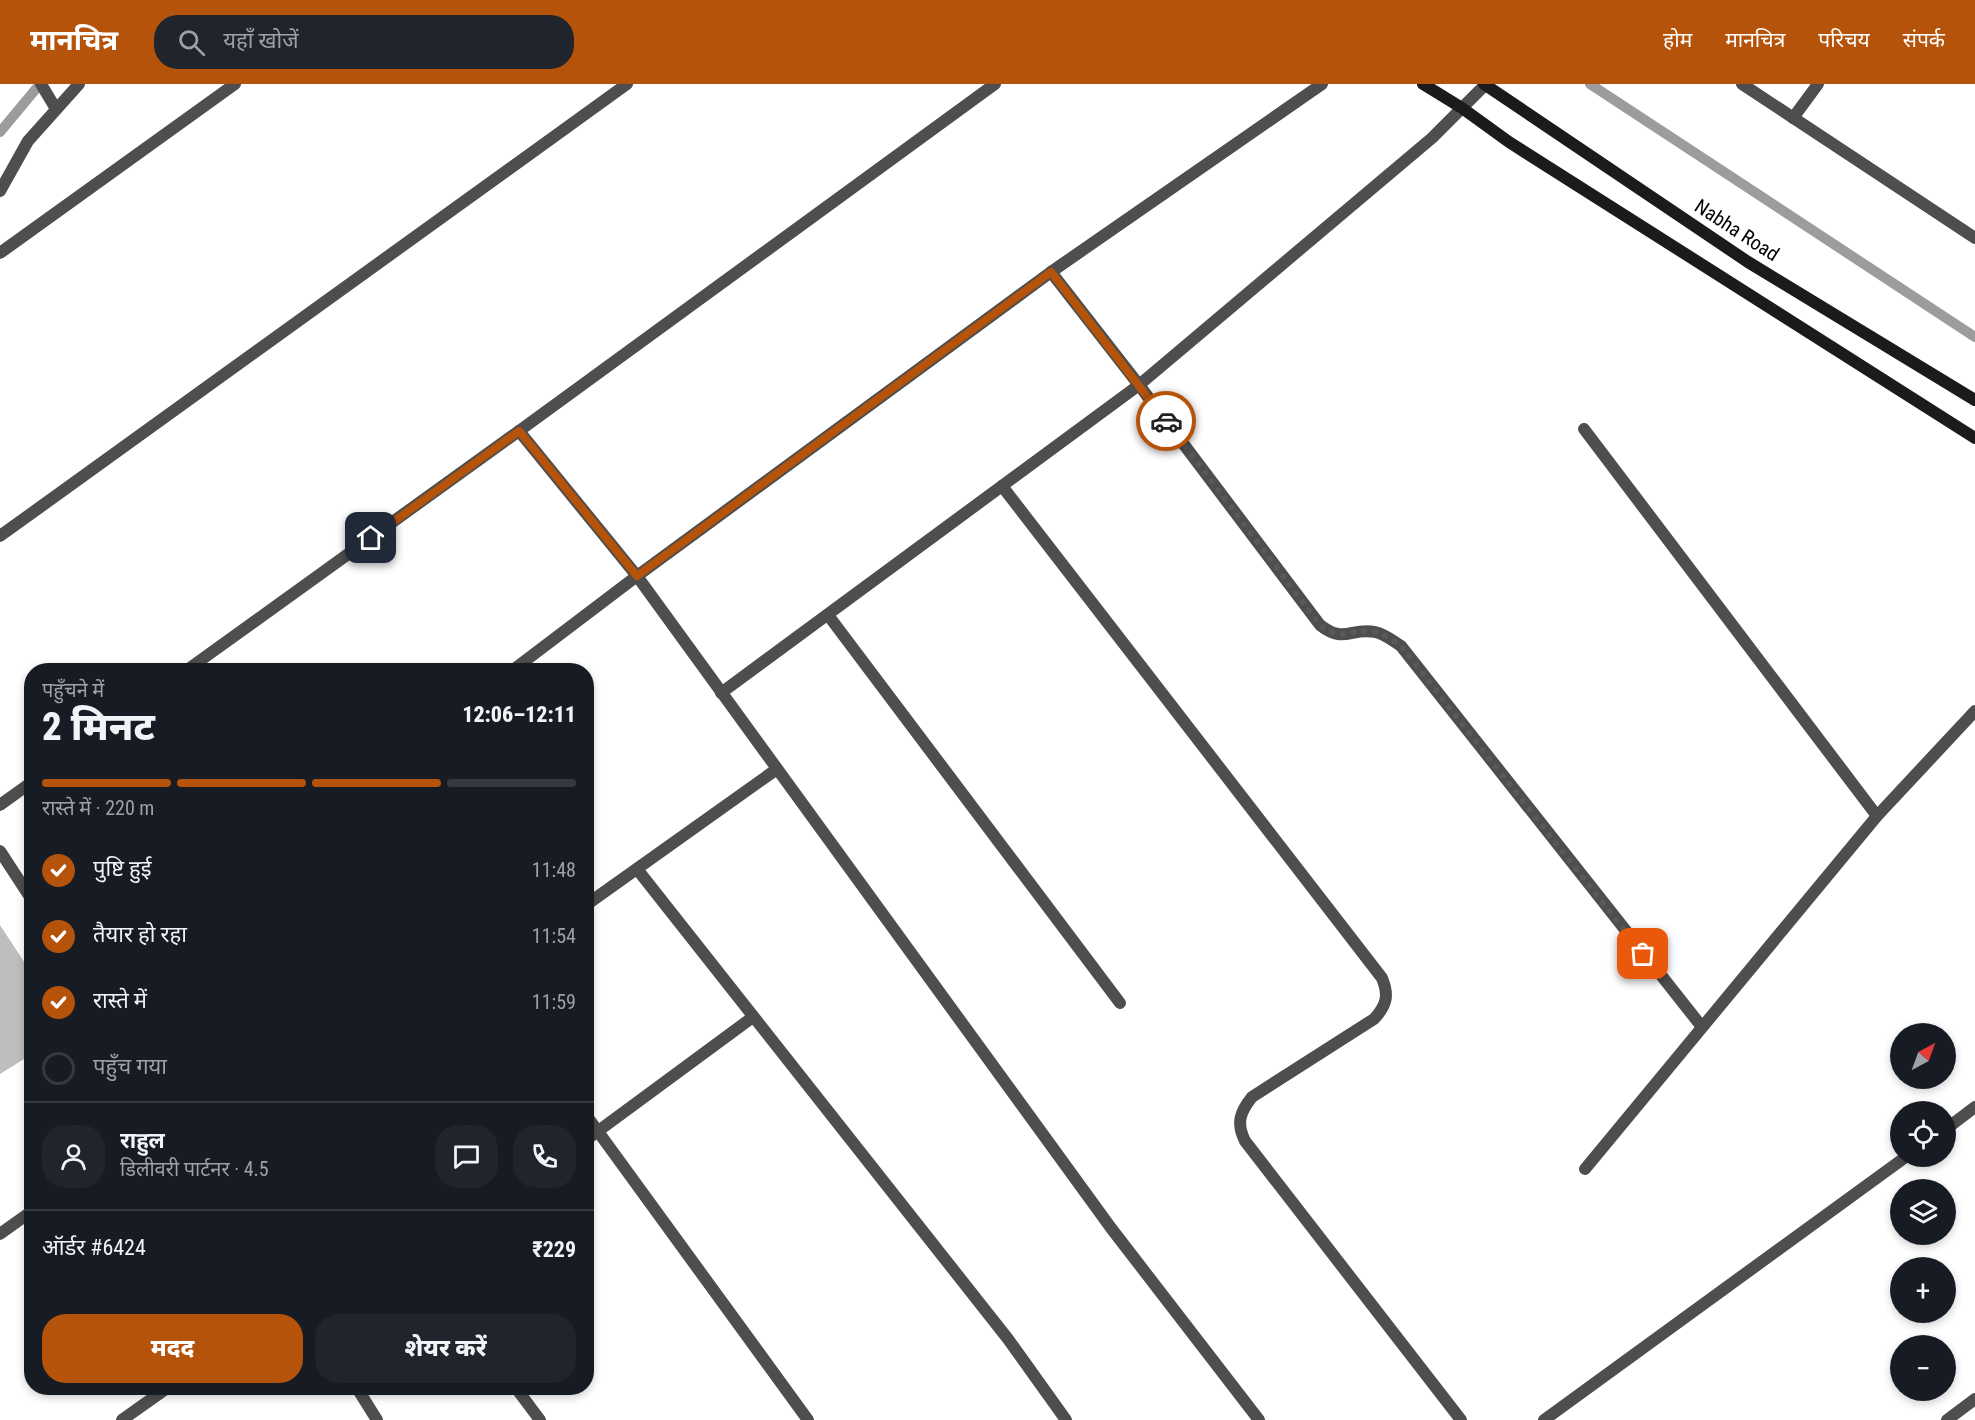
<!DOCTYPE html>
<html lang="hi">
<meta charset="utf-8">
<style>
:root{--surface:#171b24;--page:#20242c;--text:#f1f3f6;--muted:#9ea1a6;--line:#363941;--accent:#b45309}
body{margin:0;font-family:"Roboto Condensed","Noto Sans Devanagari",sans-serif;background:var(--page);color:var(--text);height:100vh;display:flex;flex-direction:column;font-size:22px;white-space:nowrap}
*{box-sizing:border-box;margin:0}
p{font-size:20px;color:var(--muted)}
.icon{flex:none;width:33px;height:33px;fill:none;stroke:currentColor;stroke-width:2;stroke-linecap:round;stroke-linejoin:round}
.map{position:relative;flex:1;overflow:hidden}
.details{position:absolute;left:24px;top:579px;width:570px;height:732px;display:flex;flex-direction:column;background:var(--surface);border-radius:24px;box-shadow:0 3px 9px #0003}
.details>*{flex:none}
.needle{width:39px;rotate:41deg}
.buttons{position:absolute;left:1890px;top:939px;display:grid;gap:12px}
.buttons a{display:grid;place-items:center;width:66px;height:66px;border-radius:50%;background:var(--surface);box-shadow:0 3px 9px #0003;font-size:30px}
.pin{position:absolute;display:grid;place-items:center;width:51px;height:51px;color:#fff;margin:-26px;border-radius:12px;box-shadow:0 3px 9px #0006}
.courier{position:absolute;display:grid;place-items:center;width:60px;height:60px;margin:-30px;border:4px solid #b45309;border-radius:50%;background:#fff;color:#222;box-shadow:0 2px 8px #0007}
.summary em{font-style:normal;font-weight:800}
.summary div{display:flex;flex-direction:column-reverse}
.summary{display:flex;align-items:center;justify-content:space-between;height:102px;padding:0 18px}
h1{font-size:39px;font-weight:800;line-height:45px}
.bar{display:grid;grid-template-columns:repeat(4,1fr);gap:9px 6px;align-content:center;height:72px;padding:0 18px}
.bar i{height:8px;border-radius:4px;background:var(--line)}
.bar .on{background:var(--accent)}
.bar p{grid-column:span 4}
.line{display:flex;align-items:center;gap:15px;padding:0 18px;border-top:2px solid var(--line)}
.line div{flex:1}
.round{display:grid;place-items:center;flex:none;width:63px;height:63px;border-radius:24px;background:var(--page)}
ol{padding:0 18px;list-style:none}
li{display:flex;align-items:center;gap:18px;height:66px}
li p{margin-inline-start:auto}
li .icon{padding:6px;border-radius:50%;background:var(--accent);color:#fff;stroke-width:4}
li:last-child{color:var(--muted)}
li i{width:33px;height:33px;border:3px solid var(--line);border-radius:50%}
.cta{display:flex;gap:12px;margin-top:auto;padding:12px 18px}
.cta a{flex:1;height:69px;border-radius:24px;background:var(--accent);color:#fff;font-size:24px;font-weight:800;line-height:69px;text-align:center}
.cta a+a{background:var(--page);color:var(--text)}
header{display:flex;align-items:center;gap:36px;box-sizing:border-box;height:84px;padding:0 30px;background:var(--accent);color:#fff}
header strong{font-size:28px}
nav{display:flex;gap:33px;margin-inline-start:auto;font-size:21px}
.search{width:420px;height:54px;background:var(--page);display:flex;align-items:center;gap:15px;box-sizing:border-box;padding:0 21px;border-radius:24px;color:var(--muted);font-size:22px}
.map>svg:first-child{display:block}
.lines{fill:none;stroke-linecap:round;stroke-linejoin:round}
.stream{stroke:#9c9c9c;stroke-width:10}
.building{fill:#bebebe}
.street{stroke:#4e4e4e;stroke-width:12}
.secondary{stroke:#1b1b1b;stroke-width:12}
.done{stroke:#595959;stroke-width:6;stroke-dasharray:0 10.8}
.route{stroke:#b45309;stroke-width:8}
.labels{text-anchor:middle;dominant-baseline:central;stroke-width:5;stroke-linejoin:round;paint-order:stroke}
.street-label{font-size:20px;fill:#000;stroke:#fff}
</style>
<header>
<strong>मानचित्र</strong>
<div class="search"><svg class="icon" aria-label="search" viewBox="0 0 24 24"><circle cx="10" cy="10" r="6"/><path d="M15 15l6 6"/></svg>यहाँ खोजें</div>
<nav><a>होम</a><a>मानचित्र</a><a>परिचय</a><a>संपर्क</a></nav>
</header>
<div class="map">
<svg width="1975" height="1336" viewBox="0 0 1975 1336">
<rect width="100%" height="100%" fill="#fff"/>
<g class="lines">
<g class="stream">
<path d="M1590 0 1975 253"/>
<path d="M0 48 40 0"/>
</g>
</g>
<path class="building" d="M0 841 32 890V970L0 990Z"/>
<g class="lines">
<g class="street">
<path d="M41 0 56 25"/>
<path d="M1742 0 1975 154"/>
<path d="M1793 34 1818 0"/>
<path d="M0 107 28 57 79 0"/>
<path d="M0 169 235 0"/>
<path d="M1051 188 1139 301 1320 541C1344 560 1351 543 1375 548 1385 550 1393 557 1401 562L1702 943"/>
<path d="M1584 345 1877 732"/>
<path d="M519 347 637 492 1111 1144 1259 1336"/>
<path d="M1002 402 1382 894C1389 911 1387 921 1374 935L1252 1013C1240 1028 1236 1039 1245 1057L1461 1336"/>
<path d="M0 452 627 0"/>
<path d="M828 531 1120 919"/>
<path d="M187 586 519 347 995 0"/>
<path d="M513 586 637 492 1051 188 1322 0"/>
<path d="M721 609 1139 301 1432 54 1486 0"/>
<path d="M0 721 32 698"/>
<path d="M0 767 32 816"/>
<path d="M637 785 1008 1255 1066 1336"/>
<path d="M586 821 777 685"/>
<path d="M586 1031 808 1336"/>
<path d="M1946 1045 1975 1023"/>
<path d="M586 1056 753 933"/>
<path d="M1585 1085 1877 732 1975 627"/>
<path d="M0 1150 32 1127"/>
<path d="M357 1304 377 1336"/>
<path d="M516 1304 540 1336"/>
<path d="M122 1336 167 1304"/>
<path d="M1544 1336 1907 1072"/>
<path d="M1947 1336 1975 1315"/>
</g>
<g class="secondary">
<path d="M1423 0 1462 24 1509 58 1975 354"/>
<path d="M1484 0 1748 178 1975 316"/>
</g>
</g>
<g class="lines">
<path class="done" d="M1166 337 1320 541C1344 560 1351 543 1375 548 1385 550 1393 557 1401 562L1643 870"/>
<path class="route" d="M371 454 519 347 637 492 1051 188 1166 337"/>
</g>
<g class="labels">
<g class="street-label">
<text transform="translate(1737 146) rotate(33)">Nabha Road</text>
</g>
</g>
</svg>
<div class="buttons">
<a><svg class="needle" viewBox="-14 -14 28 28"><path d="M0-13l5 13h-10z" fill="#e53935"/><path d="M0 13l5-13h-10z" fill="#9ea1a6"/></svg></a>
<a><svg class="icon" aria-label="locate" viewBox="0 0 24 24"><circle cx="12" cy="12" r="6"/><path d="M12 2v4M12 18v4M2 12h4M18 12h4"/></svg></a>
<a><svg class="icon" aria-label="layers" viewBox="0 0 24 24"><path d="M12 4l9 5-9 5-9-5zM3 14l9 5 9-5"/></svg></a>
<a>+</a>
<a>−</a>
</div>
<div class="pin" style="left:1643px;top:870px;background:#ea580c"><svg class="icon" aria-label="bag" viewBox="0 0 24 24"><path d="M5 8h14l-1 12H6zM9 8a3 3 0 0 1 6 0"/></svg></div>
<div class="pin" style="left:371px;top:454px;background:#1f2937"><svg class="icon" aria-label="home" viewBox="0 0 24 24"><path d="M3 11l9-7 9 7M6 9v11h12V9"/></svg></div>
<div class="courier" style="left:1166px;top:337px"><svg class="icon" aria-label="car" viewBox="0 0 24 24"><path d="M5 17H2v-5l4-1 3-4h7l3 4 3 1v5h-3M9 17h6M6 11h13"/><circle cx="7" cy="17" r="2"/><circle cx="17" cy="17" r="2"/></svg></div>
<section class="details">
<div class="summary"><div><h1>2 मिनट</h1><p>पहुँचने में</p></div><em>12:06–12:11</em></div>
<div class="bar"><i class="on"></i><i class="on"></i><i class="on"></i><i></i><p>रास्ते में · 220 m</p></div>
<ol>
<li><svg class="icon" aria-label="check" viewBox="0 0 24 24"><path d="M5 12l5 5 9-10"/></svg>पुष्टि हुई<p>11:48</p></li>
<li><svg class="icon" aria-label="check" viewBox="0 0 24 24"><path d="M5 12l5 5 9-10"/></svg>तैयार हो रहा<p>11:54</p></li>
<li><svg class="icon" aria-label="check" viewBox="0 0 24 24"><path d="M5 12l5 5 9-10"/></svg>रास्ते में<p>11:59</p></li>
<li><i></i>पहुँच गया</li>
</ol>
<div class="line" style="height:108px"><a class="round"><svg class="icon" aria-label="person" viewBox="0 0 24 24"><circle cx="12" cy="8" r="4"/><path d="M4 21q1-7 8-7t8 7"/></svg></a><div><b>राहुल</b><p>डिलीवरी पार्टनर · 4.5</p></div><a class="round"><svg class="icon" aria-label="chat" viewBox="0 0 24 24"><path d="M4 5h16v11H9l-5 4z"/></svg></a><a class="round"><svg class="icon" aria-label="phone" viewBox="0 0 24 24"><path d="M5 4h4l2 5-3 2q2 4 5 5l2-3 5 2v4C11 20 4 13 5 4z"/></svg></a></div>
<div class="line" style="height:78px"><div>ऑर्डर #6424</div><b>₹229</b></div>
<div class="cta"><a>मदद</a><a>शेयर करें</a></div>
</section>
</div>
